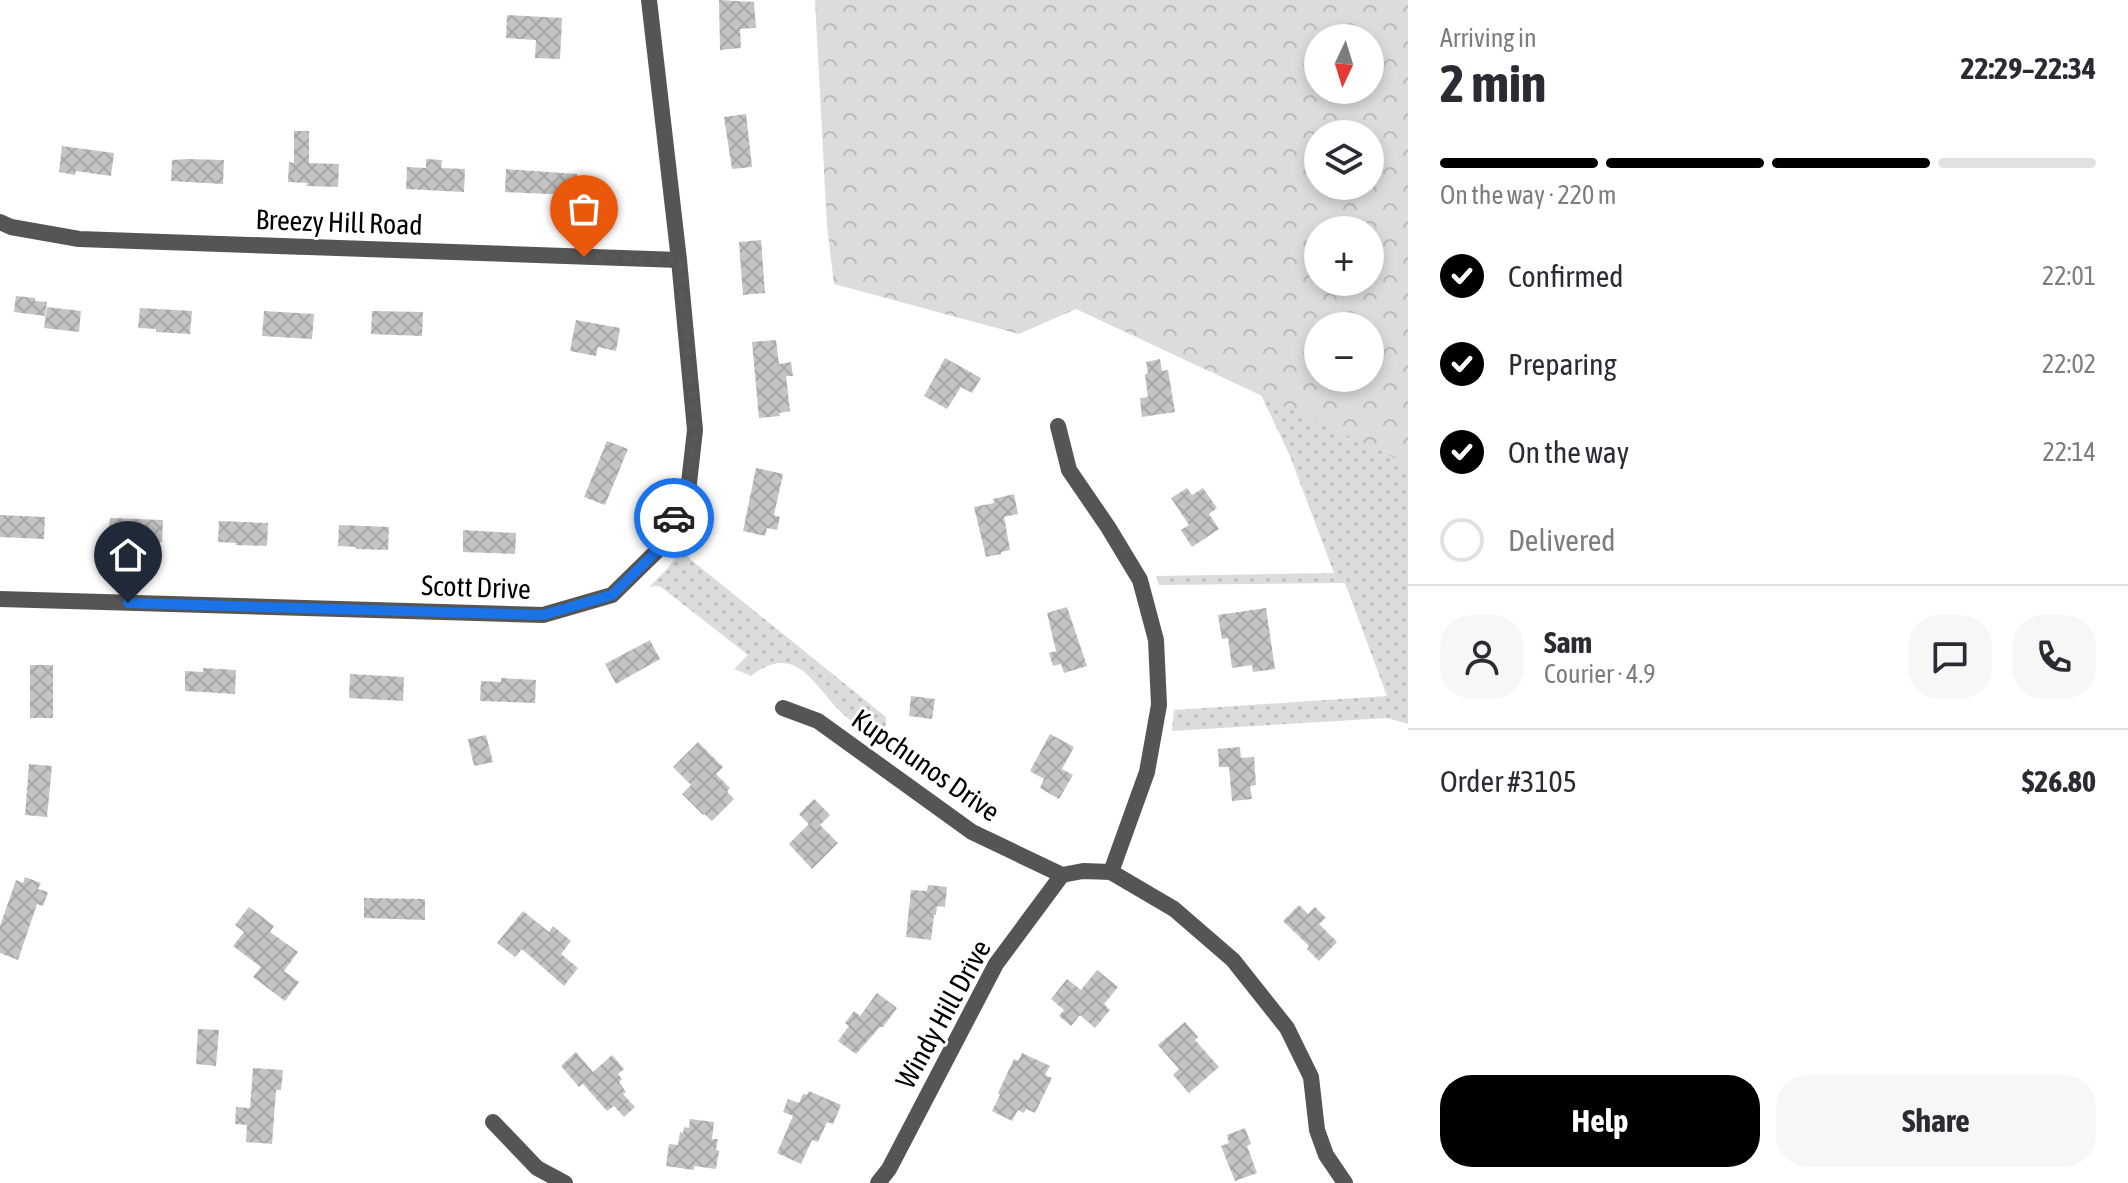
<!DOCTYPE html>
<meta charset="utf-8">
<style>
:root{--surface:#fff;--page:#f7f7f7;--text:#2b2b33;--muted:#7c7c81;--line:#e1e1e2;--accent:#000}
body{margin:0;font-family:"Asap Condensed",sans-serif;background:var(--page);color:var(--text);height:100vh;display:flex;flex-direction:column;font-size:30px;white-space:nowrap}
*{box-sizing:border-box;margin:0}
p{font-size:26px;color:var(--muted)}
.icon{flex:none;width:44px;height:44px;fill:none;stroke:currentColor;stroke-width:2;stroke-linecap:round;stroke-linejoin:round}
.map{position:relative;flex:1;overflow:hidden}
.side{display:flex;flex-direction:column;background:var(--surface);width:720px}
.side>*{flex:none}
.needle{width:52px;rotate:184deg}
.tools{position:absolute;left:1304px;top:24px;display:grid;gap:16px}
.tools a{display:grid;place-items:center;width:80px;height:80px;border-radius:50%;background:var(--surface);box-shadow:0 4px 12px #0003;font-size:40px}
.pin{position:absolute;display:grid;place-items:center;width:68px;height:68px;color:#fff;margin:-82px -34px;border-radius:50% 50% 50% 0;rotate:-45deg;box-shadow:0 0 8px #0007}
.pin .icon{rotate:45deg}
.courier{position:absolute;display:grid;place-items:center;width:80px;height:80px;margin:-40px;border:6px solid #1a73e8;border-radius:50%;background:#fff;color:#222;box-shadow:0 2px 10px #0007}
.headline em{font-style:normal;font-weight:700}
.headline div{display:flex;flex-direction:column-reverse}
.headline{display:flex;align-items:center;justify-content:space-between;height:136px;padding:0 32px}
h1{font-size:52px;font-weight:700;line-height:60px}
.bar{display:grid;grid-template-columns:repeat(4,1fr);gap:12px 8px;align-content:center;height:96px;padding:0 32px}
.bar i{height:10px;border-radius:6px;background:var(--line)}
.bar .on{background:var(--accent)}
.bar p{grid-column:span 4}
.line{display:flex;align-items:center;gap:20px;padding:0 32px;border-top:2px solid var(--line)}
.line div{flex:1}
.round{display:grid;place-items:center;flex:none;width:84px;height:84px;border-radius:32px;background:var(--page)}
ol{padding:0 32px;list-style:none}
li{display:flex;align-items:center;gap:24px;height:88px}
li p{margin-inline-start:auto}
li .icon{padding:8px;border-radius:50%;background:var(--accent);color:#fff;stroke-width:4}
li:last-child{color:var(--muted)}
li i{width:44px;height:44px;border:4px solid var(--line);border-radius:50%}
.action{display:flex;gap:16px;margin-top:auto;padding:16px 32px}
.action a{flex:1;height:92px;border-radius:32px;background:var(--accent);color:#fff;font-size:32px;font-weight:700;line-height:92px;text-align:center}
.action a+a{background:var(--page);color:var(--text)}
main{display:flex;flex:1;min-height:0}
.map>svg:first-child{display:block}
.grass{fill:url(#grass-dots)}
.forest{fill:url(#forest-crowns);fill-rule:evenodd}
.building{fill:url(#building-cross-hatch)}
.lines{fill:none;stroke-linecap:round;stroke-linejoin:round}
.street{stroke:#555;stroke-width:16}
.done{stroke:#595959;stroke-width:8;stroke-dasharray:0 14.4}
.route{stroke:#1a73e8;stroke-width:10}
.labels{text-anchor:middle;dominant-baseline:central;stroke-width:6;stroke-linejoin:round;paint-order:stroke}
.street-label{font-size:28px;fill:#000;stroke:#fff}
</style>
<main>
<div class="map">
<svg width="1408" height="1183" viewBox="0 0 1408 1183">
<defs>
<pattern id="grass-dots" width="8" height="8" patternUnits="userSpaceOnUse" patternTransform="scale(2)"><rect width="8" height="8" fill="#dcdcdc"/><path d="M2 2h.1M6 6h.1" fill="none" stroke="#bbb" stroke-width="1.8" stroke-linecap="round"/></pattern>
<pattern id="forest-crowns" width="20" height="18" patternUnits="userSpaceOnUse" patternTransform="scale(2)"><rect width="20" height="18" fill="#dcdcdc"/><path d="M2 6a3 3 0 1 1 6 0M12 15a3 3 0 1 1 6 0" fill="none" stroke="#bbb"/></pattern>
<pattern id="building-cross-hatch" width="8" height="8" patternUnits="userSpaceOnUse" patternTransform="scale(2)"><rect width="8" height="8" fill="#c4c4c4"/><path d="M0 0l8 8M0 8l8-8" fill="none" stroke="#a7a7a7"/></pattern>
</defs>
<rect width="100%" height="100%" fill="#fff"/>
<g class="grass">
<path d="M1243 357 1408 431V724L1387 718 1172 731 1174 710 1387 696 1345 583 1159 585 1156 576 1334 573 1290 456Z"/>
<path d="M686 544 685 550 690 559 886 717 885 747C871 735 854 725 841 712 813 685 796 641 751 676L734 669 748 655 661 587 655 586 649 587 668 568Z"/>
</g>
<path class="forest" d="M815 0H1408V464L1076 309 1019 334 834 284 827 226ZM1318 38H1370V90H1318ZM1318 134H1370V186H1318ZM1318 230H1370V282H1318ZM1318 326H1370V378H1318Z"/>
<g class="building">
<path d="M719 0 754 2 756 28 740 29 741 48 720 50Z"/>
<path d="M507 15 562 18 560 59 535 58 536 40 506 38Z"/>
<path d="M746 114 752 167 732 169 724 117Z"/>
<path d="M294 131H309V163L339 164 338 187 307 186V183L288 182 289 162 294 163Z"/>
<path d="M62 146 114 153 111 176 76 171 75 175 59 172Z"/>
<path d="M188 159 224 160 223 184 171 181 172 160Z"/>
<path d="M426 159 442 160 441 168 465 169 464 192 406 189 407 167 426 168Z"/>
<path d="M506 169 577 174 576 195 505 192Z"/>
<path d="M761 240 765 293 743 295 739 242Z"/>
<path d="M16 296 35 298V301L47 302 45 316 14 312Z"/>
<path d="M47 307 81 311 79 332 44 328Z"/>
<path d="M140 308 192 311 190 334 156 332V329L138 328Z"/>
<path d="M264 311 314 314 312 339 262 336Z"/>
<path d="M372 311 423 312 422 336 371 334Z"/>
<path d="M576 320 620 328 616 351 598 347 596 356 570 351Z"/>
<path d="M776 340 779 364 791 362 793 376H786L790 411 779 413 780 416 759 418 752 342Z"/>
<path d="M945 358 981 378 972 393 961 387 947 409 924 396Z"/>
<path d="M1160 359 1162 371 1168 370 1175 412 1142 417 1140 398 1148 397 1145 375 1148 373 1146 362Z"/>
<path d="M607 441 628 449 605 505 584 497Z"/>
<path d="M756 468 783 474 774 515 780 517 777 530 767 528 765 536 743 531Z"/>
<path d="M1187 488 1192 495 1203 488 1217 508 1209 514 1219 529 1192 547 1181 530 1189 525 1171 498Z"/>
<path d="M1014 494 1018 514 1004 517 1010 550 1001 552V554L986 557 974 507 994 503 993 499Z"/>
<path d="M0 515 45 517 44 539 0 537Z"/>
<path d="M110 518 163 520 162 542 108 539Z"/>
<path d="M219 521 268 523 267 546 236 545V543L218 542Z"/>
<path d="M339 525 389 527 388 550 356 549V547L338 546Z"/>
<path d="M463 530 516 533 515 554 463 552Z"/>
<path d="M1067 607 1087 666 1064 673 1061 664 1053 666 1049 653 1056 651 1047 613Z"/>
<path d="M1266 608 1275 669 1253 672 1252 665 1232 668 1228 638 1222 639 1218 615Z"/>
<path d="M650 640 660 659 616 684 605 664Z"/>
<rect x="30" y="665" width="23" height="53"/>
<path d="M203 668 236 670 235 694 185 691V671L203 672Z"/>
<path d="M350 674 404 677 403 701 349 698Z"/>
<path d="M501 678 536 680 535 703 480 701 481 681 501 682Z"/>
<path d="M911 696 935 699 932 719 909 716Z"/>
<path d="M1050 734 1074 747 1062 769 1073 775 1059 799 1040 788 1044 779 1030 771Z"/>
<path d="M486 735 493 762 474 766 468 739Z"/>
<path d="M698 742 723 767 716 774 730 788 727 792 734 799 712 821 704 814 703 815 682 794 691 785 673 767Z"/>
<path d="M1240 747 1241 758 1254 757 1256 785 1250 786 1252 799 1232 801 1229 767H1219L1218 749Z"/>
<path d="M29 764 52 766 47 817 25 815Z"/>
<path d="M814 799 830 815 820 825 838 843 812 869 789 844 809 824 799 814Z"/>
<path d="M25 877 41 883 38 889 48 892 43 906 37 904 18 960 0 953V926L16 880 23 883Z"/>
<path d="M928 885 947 887 945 907 937 906 936 915H934L931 940 906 937 911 890 927 891Z"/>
<path d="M364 898 425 899V920L364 918Z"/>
<path d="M1299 905 1308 914 1315 907 1326 918 1319 924 1337 942 1319 961 1307 949 1309 946 1283 921Z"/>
<path d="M249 907 274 926 270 932 298 952 284 971 299 982 285 1001 253 977 261 967 233 946 244 932 235 925Z"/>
<path d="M523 911 549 932 553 926 571 941 561 954 578 968 564 986 522 949 515 957 497 943Z"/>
<path d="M1097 970 1118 987 1104 1004 1110 1010 1095 1028 1080 1015 1071 1026 1059 1016 1064 1010 1051 999 1067 979 1081 990Z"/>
<path d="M877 993 897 1008 883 1027H880L856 1054 838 1041 849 1026 845 1023 854 1011 860 1016Z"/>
<path d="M1185 1022 1198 1037 1195 1040 1219 1067 1189 1093 1173 1075 1179 1069 1158 1045Z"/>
<path d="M198 1029 219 1030 216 1066 196 1064Z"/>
<path d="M576 1052 593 1072 612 1055 624 1069 618 1074 622 1079 619 1082 626 1092 623 1094 635 1107 624 1117 614 1106 607 1111 583 1084 579 1087 561 1066Z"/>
<path d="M1022 1053 1050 1066 1045 1075 1052 1078 1035 1113 1026 1109 1024 1113 1018 1110 1012 1121 992 1111 1000 1095 998 1093 1014 1059 1018 1061Z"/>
<path d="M253 1068 283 1070 281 1090H276L272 1144 246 1142 247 1125 235 1124 236 1107 250 1108Z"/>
<path d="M809 1091 841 1105 833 1124 827 1122 818 1142 812 1140 801 1164 777 1153 793 1116 783 1112 788 1099 799 1103 803 1094 807 1095Z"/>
<path d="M690 1119 714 1122 712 1139H718L716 1150 719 1151 716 1169 694 1166V1170L666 1166 669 1144 678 1145 680 1132 683 1133 684 1127 689 1128Z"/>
<path d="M1245 1128 1251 1144 1247 1146 1257 1173 1235 1181 1221 1146 1229 1143 1227 1135Z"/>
</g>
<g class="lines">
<g class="street">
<path d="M0 222 11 227 79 239 679 260"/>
<path d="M1058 426 1069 470 1108 527 1140 580 1156 640 1159 705 1147 772 1111 872"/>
<path d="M0 599 543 615 612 595 663 545 689 483 695 430 679 260 649 0"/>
<path d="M783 708 818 721 972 832 1062 875 1083 871 1111 872 1174 909 1233 960 1287 1028 1311 1077 1317 1130 1326 1155 1345 1183"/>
<path d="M493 1122 537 1168 565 1183"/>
<path d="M878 1183 889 1169 996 964 1062 875"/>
</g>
</g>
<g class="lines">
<path class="done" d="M584 257 679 260 695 430 689 483 674 518"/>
<path class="route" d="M128 603 543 615 612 595 663 545 674 518"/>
</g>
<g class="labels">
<g class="street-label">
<text transform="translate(339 222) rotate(2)">Breezy Hill Road</text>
<text transform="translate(476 587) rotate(2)">Scott Drive</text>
<text transform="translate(926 765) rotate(35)">Kupchunos Drive</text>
<text transform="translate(943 1014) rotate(-61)">Windy Hill Drive</text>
</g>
</g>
</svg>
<div class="tools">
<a><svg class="needle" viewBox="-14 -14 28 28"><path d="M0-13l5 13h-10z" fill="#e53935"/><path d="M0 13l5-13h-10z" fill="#7c7c81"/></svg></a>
<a><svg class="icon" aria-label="layers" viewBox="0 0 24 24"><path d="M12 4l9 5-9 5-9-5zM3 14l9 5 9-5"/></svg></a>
<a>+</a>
<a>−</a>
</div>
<div class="pin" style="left:584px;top:257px;background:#ea580c"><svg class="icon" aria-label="bag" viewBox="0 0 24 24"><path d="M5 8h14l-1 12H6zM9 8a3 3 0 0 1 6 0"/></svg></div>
<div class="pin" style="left:128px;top:603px;background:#1f2937"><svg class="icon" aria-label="home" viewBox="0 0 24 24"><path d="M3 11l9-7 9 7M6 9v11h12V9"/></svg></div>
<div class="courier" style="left:674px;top:518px"><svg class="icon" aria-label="car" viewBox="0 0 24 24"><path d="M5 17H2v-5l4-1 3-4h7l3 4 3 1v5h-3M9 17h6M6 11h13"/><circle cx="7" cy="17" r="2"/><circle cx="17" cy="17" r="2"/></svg></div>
</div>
<section class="side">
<div class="headline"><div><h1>2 min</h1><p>Arriving in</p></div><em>22:29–22:34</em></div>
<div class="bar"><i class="on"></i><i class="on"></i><i class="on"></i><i></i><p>On the way · 220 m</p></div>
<ol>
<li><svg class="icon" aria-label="check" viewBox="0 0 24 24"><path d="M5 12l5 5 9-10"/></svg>Confirmed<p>22:01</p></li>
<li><svg class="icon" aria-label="check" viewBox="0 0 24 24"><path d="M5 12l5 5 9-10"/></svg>Preparing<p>22:02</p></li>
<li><svg class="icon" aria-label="check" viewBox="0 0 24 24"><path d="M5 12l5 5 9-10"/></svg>On the way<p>22:14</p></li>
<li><i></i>Delivered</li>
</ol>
<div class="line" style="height:144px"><a class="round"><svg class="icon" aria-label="person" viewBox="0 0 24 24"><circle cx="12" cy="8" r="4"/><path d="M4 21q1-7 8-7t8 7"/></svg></a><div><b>Sam</b><p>Courier · 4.9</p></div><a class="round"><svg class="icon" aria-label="chat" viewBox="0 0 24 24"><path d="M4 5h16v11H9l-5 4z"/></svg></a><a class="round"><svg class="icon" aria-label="phone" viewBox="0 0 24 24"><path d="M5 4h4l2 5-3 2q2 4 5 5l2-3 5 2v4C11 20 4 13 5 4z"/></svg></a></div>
<div class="line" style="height:104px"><div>Order #3105</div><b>$26.80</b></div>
<div class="action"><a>Help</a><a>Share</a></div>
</section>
</main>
